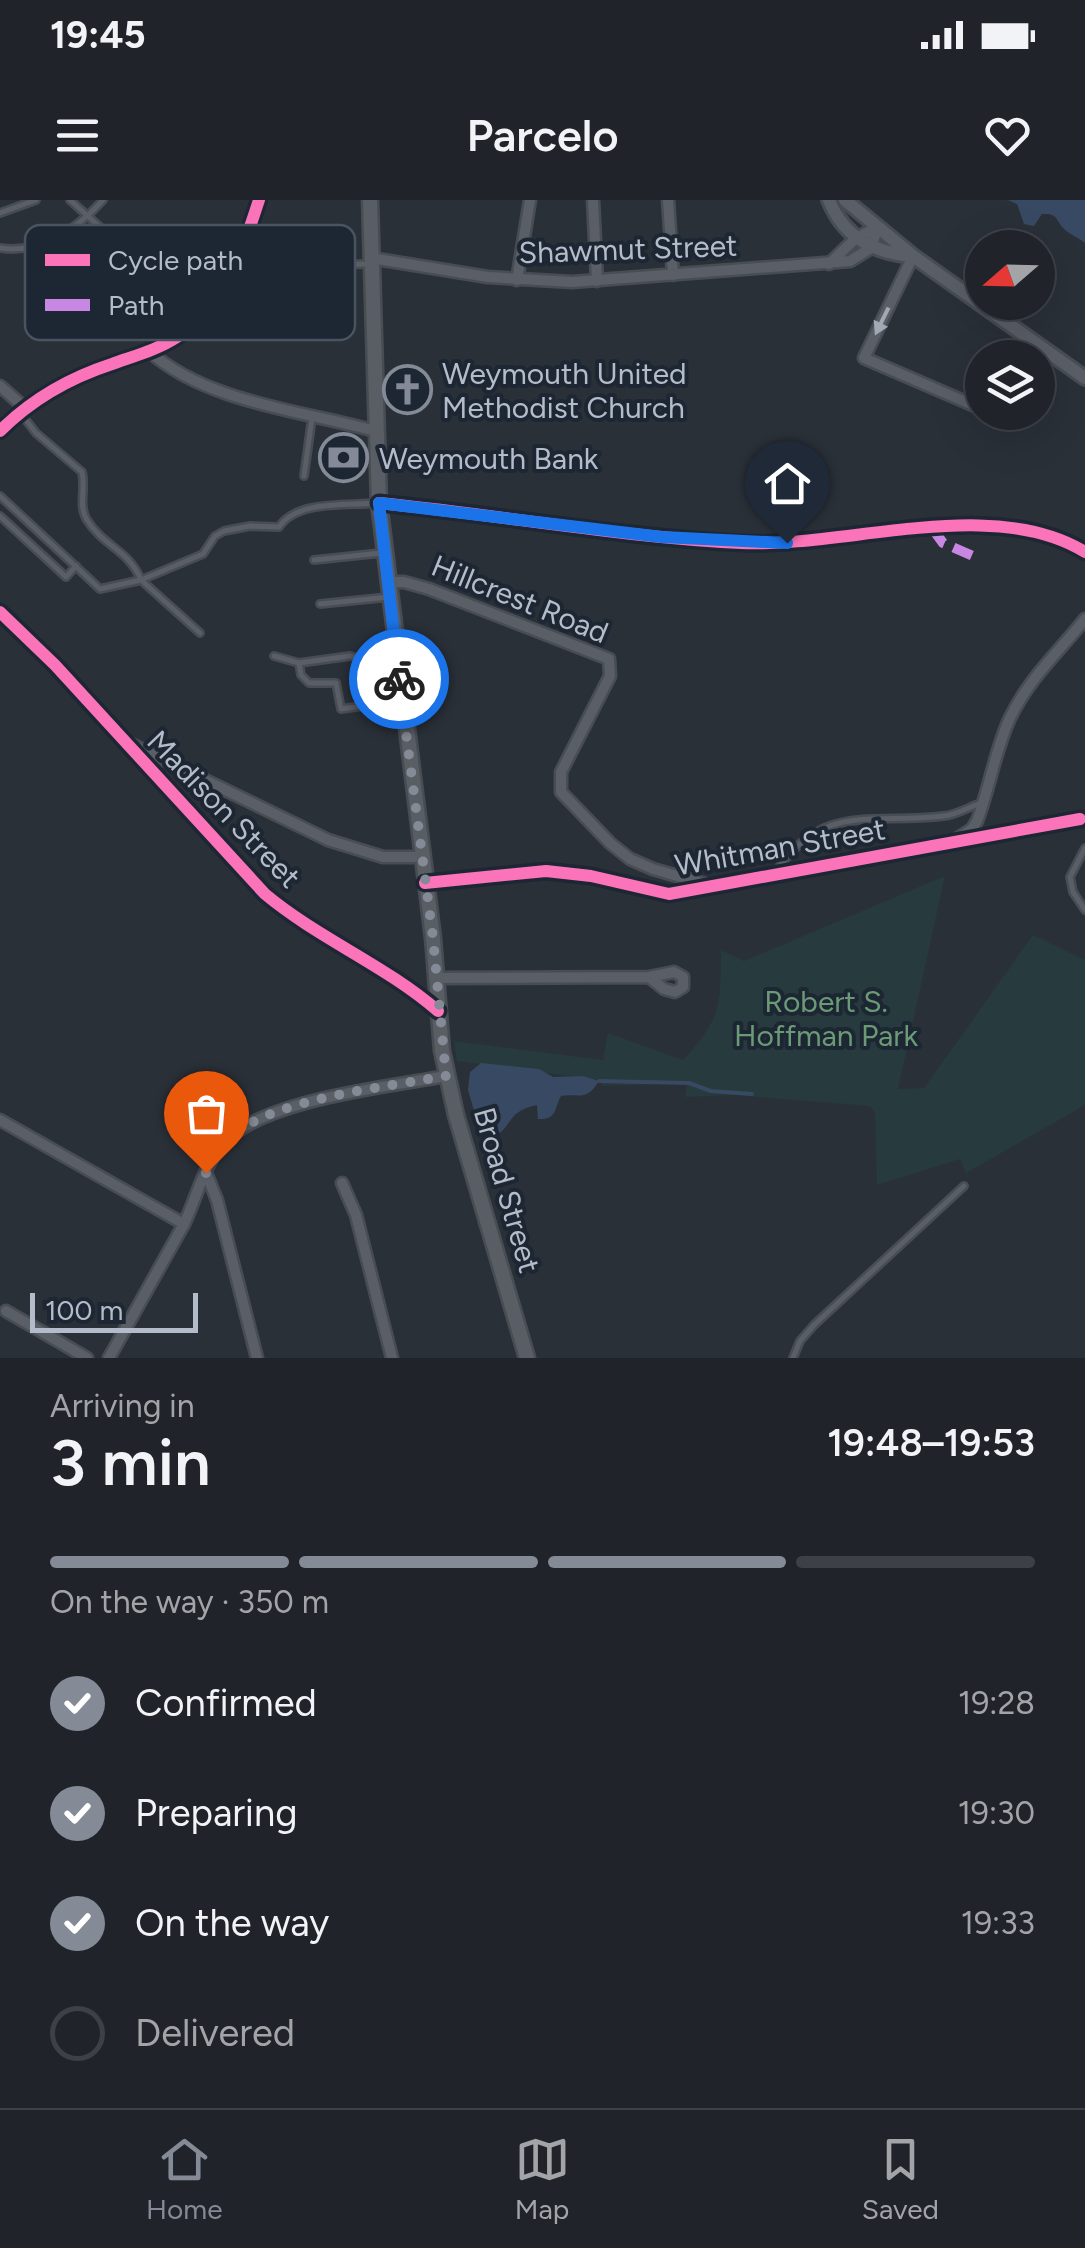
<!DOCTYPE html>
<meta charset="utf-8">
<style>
:root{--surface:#20242a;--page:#2d3036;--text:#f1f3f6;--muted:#a2a4a8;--line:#3d4147;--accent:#848b96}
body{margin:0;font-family:Figtree,sans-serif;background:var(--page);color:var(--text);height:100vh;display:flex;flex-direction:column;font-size:38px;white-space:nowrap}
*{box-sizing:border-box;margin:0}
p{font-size:32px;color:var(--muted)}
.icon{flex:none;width:55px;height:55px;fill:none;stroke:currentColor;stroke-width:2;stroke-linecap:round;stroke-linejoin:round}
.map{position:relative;height:1158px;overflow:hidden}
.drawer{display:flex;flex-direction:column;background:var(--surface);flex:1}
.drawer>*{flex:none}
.needle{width:65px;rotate:250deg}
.tools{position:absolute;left:965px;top:30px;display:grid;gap:20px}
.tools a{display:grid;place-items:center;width:90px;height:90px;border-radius:50%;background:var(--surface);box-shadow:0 10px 40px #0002,0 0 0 2px var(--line);font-size:50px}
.scale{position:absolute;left:30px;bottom:25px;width:168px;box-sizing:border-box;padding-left:10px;border:5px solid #b4bcc9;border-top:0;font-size:28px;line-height:35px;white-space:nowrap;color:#b4bcc9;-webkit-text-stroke:8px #1d2633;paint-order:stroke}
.pin{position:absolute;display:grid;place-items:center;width:85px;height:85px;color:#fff;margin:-102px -42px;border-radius:50% 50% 50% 0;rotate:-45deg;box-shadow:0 0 10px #0007}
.pin .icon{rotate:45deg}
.courier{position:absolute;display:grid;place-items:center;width:100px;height:100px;margin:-50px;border:8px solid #1a73e8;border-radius:50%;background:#fff;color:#222;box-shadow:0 2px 12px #0007}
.overview em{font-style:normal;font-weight:600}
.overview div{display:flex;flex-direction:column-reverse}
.overview{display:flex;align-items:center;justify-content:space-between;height:170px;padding:0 50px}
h1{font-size:65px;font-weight:600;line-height:75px}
.bar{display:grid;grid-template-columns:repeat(4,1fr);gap:15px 10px;align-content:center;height:120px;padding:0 50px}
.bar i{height:12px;border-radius:8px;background:var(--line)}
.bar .selected{background:var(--accent)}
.bar p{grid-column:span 4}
ol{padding:0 50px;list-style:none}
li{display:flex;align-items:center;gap:30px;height:110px}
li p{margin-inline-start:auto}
li .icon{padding:10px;border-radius:50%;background:var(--accent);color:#fff;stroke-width:4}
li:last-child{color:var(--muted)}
li i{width:55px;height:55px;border:5px solid var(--line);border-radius:50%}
.status{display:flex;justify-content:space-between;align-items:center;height:70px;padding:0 50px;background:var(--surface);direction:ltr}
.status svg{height:28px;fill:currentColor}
header{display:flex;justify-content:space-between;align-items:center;height:130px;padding:0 50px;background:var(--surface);font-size:45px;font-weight:600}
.menu{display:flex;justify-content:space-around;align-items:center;height:140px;border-top:2px solid var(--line);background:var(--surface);font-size:28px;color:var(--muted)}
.menu a{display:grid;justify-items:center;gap:5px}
.menu .selected{color:var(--accent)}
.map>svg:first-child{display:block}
.green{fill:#273a3e}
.water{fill:#384963}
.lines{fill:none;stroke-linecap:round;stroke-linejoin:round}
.stream{stroke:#384963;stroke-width:4}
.service-casing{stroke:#484c53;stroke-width:10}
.minor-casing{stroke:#484c53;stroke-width:15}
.tertiary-casing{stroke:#484c53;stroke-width:18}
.secondary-casing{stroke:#484c53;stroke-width:19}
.service{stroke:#5a5e66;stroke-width:5}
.minor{stroke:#5a5e66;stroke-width:10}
.tertiary{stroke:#5a5e66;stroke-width:12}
.secondary{stroke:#595d64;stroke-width:14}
.quiet{stroke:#c787e3;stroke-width:10;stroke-dasharray:20 10;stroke-linecap:butt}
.cycleway-casing{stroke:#1d2633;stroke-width:19}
.cycleway{stroke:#fb73b8;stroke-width:12}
.oneway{fill:#a2a9b5}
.done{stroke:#848b96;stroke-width:10;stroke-dasharray:0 18}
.route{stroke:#1a73e8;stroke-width:12}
.labels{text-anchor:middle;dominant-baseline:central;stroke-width:8;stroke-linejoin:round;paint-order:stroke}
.street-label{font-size:30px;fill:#b4bcc9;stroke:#1d2633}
.poi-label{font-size:30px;fill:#b4bcc9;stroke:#1d2633;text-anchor:start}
.park-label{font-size:30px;fill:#6b9a76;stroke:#1d2633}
.key{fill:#1d2633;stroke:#4a5360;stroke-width:2.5}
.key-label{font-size:28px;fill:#b4bcc9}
</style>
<div class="status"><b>19:45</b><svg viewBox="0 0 49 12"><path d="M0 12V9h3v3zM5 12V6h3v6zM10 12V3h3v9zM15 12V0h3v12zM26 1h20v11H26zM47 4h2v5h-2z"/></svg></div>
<header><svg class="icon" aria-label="menu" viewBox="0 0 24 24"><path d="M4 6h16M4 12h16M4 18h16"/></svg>Parcelo<svg class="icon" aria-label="heart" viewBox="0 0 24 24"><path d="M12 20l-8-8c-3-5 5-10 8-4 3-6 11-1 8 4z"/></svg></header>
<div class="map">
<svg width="1085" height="1158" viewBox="0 0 1085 1158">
<rect width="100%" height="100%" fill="#2a3038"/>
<path class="green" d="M945 676 898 889 924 888 1033 735 1085 760V905L966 973 960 959 877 985 875 913 870 906 733 895 685 897 687 883 603 886 599 880 457 861 454 841 603 860 608 833 683 860C721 819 721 805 721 750L744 761Z"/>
<g class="water">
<path d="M1008 0H1085V43C1079 38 1071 35 1065 30 1055 20 1059 13 1042 14L1034 26 1024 24 1017 4Z"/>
<path d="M481 863 539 869 553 877 583 876 599 881C586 902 580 893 561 896 554 909 557 920 538 919L537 905C506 911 512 929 494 936L479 928 468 890 470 872Z"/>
</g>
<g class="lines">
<path class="stream" d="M599 881 689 883 711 891 752 894"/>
<defs>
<g id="service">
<path d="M70 0 197 115"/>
<path d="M0 13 36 0"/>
<path d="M348 34 349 64"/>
<path d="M0 48C41 54 77 29 103 0"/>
<path d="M305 77 306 68 314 65 368 64"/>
<path d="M22 215 36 233 82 272C86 288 78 306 87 320 104 347 128 349 141 380L203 354 215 336 224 331 250 326 279 327C297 300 347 306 376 303"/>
<path d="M304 276 312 218"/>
<path d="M0 296 100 389 141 380 200 433"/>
<path d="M0 316 66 377 76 366"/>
<path d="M314 360 381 353"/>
<path d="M320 404 389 397"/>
<path d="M274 456 299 463 350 456 367 460 396 456"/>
<path d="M299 463 301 475 309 483H336L341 509 399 501"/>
<path d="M1085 648 1070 677 1073 692 1085 710"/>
<path d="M775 673C823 601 871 625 944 616 956 615 969 607 981 603"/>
<path d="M793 1158 800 1141 814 1125 964 986"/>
</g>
<g id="minor">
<path d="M593 0 597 81"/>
<path d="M668 0 673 75"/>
<path d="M913 56 864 158 982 209"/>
<path d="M371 58 488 77 572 82 850 61 871 48 878 27"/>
<path d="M829 64 856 38 878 27"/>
<path d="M517 80 530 0"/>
<path d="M149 151C205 202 303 211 375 231"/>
<path d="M1038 169 1048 151"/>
<path d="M0 186 25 208"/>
<path d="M991 212 1006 219 1010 212"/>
<path d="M379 303C500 315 620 337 741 343 845 348 993 295 1085 352"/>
<path d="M387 382H404L429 389 609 459 610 476 561 572V592L610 643 630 659 653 669 705 684"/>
<path d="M0 412 55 465 265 694C319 739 385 765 438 811"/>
<path d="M129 543 328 640 383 657H423"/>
<path d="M958 638 972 629 977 621C990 587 995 550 1010 518 1030 477 1058 453 1085 419"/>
<path d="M425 683 546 671 591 676 669 694 1080 619"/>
<path d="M437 778 649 777 664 789 675 792 683 787V777L674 772 649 777"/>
<path d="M0 920 184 1024C196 999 203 969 220 947 256 900 388 887 446 876"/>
<path d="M206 973 217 1000 257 1158"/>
<path d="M342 983 356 1015 392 1158"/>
<path d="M6 1111 87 1158"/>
<path d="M109 1158 184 1024"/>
</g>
<g id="tertiary">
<path d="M829 0C844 38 874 53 913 56"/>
<path d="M845 0 913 56 1085 178"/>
</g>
<g id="secondary">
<path d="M370 0 379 303 433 738 442 851 456 915 527 1158"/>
<path d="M0 231C32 199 69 178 112 164 134 156 157 150 177 137 225 104 242 52 259 0"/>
</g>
</defs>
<use href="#service" class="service-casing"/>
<use href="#minor" class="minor-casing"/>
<use href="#tertiary" class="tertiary-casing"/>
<use href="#secondary" class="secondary-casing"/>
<use href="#service" class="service"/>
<use href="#minor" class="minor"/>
<use href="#tertiary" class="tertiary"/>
<use href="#secondary" class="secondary"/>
<path class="quiet" d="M932 328 943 343 973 356"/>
<defs>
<g id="cycleway">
<path d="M0 231C32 199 69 178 112 164 134 156 157 150 177 137 225 104 242 52 259 0"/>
<path d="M379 303C500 315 620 337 741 343 845 348 993 295 1085 352"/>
<path d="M0 412 55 465 265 694C319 739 385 765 438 811"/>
<path d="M425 683 546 671 591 676 669 694 1080 619"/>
</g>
</defs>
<use href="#cycleway" class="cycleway-casing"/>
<use href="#cycleway" class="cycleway"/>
</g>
<defs><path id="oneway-solid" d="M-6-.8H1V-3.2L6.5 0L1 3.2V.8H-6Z" transform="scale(2.5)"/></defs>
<use class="oneway" href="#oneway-solid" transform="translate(882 121) rotate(116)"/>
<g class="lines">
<path class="done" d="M206 973C213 958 219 945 232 935 279 898 386 887 446 876L433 738 399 479"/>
<path class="route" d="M399 479 379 303 662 337 787 343"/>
</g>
<defs>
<symbol id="church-ring" viewBox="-11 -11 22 22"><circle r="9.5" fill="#1d2633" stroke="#848b96" stroke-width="1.5"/><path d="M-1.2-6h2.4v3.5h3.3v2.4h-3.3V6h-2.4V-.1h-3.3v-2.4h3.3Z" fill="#848b96"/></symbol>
<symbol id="bank-ring" viewBox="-11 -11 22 22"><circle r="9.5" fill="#1d2633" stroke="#848b96" stroke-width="1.5"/><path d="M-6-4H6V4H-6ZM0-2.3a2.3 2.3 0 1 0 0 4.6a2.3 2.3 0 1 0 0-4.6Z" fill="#848b96"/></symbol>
</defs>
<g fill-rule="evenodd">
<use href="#church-ring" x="380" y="162" width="55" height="55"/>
<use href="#bank-ring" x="316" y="230" width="55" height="55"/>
</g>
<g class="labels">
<g class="street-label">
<text transform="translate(628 49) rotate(-2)">Shawmut Street</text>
<text transform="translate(520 399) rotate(22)">Hillcrest Road</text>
<text transform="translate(224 609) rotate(46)">Madison Street</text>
<text transform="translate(780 647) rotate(-10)">Whitman Street</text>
<text transform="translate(507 990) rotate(74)">Broad Street</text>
</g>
<g class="poi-label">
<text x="442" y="173">Weymouth United<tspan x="442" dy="34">Methodist Church</tspan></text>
<text x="379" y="258">Weymouth Bank</text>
</g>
<g class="park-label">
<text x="826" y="801">Robert S.<tspan x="826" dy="34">Hoffman Park</tspan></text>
</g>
</g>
<rect x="25" y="25" width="330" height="115" rx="15" class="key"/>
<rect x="45" y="54" width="45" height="12" fill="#fb73b8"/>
<rect x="45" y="99" width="45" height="12" fill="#c787e3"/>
<g class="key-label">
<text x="108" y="70">Cycle path</text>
<text x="108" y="115">Path</text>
</g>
</svg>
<div class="tools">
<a><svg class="needle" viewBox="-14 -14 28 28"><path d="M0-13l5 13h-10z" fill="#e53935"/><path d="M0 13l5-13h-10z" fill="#a2a4a8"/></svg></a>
<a><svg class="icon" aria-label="layers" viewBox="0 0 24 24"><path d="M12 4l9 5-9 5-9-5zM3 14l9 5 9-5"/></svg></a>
</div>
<div class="scale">100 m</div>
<div class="pin" style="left:206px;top:973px;background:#ea580c"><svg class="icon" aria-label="bag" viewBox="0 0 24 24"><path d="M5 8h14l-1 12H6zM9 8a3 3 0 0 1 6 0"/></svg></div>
<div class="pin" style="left:787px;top:343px;background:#1f2937"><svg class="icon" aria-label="home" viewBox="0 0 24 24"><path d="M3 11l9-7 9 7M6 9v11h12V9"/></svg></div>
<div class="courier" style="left:399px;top:479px"><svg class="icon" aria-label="bike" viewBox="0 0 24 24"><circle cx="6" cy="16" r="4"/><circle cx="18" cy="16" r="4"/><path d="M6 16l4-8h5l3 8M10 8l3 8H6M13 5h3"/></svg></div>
</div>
<section class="drawer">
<div class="overview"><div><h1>3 min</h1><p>Arriving in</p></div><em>19:48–19:53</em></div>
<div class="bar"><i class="selected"></i><i class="selected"></i><i class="selected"></i><i></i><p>On the way · 350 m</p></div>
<ol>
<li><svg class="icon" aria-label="check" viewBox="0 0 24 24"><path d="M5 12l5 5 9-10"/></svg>Confirmed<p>19:28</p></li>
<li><svg class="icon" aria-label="check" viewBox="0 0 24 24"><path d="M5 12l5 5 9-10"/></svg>Preparing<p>19:30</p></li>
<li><svg class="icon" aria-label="check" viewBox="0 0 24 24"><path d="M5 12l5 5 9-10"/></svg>On the way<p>19:33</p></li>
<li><i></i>Delivered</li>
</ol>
</section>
<nav class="menu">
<a class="selected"><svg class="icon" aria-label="home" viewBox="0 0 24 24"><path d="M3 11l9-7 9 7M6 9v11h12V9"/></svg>Home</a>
<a><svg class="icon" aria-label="map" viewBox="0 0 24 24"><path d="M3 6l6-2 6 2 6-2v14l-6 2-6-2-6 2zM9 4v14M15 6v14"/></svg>Map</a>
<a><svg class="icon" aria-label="saved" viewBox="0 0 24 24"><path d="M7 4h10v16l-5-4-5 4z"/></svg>Saved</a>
</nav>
